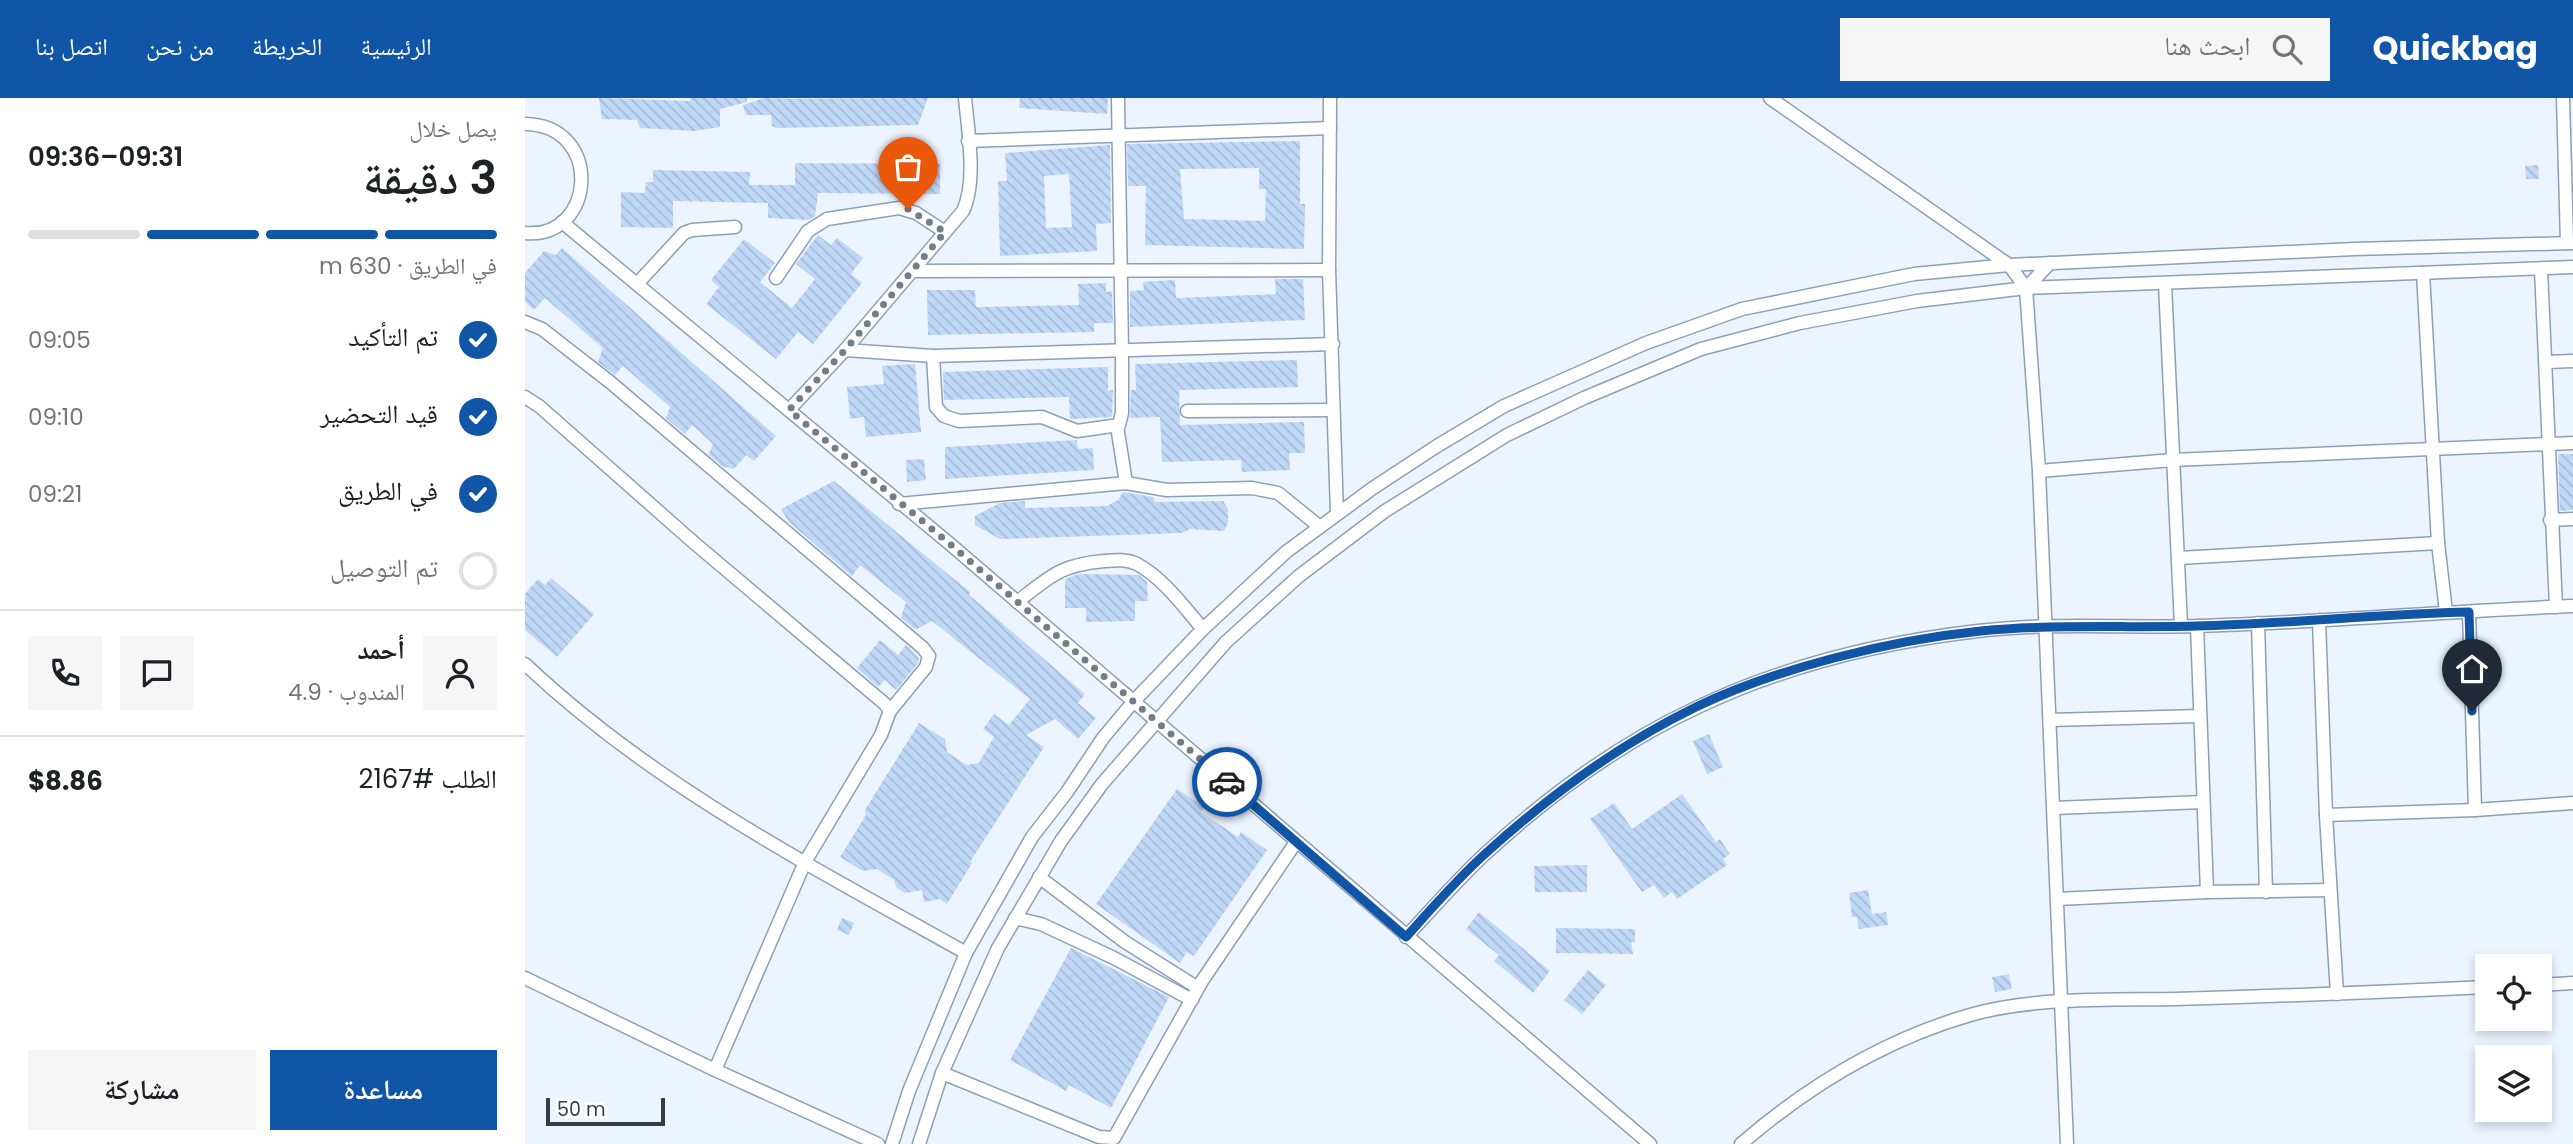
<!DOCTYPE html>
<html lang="ar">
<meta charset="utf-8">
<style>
:root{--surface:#fff;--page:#f6f6f6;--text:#202124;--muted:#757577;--line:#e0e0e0;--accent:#1156a6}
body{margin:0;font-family:Poppins,"Noto Naskh Arabic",sans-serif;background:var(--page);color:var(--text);direction:rtl;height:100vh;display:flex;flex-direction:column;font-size:26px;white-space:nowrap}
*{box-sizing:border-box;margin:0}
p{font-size:23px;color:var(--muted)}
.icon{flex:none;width:38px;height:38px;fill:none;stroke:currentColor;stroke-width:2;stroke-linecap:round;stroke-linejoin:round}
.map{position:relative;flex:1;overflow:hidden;direction:ltr}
.panel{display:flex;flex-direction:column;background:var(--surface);width:525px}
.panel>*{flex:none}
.controls{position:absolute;left:1950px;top:856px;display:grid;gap:14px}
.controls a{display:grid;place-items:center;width:77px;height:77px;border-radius:0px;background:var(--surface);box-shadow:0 4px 10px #0003;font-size:35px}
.scale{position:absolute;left:21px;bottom:18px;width:119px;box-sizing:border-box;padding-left:7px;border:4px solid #343c47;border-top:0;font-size:19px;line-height:24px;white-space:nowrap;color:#343c47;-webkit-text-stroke:5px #fff;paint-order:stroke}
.pin{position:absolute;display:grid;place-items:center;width:60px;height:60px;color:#fff;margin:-72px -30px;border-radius:50% 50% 50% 0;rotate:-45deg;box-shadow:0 0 7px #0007}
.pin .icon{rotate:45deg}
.courier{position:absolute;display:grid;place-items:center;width:70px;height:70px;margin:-35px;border:5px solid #1156a6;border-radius:50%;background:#fff;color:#222;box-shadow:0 2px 9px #0007}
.overview em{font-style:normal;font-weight:600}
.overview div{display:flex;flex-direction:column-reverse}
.overview{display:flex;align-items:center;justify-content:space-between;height:119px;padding:0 28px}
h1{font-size:46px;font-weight:600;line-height:52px}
.bar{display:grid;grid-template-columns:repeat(4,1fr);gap:10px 7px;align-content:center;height:84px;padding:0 28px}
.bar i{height:9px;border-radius:5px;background:var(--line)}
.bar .selected{background:var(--accent)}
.bar p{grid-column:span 4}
.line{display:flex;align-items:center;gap:18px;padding:0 28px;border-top:2px solid var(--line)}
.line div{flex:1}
.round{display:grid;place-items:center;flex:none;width:74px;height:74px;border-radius:0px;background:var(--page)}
ol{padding:0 28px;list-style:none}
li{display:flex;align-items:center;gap:21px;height:77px}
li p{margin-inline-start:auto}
li .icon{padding:7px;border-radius:50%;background:var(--accent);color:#fff;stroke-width:4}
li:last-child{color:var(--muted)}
li i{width:38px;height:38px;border:4px solid var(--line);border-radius:50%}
.action{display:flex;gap:14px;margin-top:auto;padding:14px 28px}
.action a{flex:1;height:80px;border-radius:0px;background:var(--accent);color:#fff;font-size:28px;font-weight:600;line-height:80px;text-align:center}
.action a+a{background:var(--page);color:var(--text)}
header{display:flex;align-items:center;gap:42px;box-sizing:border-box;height:98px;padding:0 35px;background:var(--accent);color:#fff}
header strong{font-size:33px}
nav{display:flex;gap:38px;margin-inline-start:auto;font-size:24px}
.search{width:490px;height:63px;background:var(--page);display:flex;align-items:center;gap:18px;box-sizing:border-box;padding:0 24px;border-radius:0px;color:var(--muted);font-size:26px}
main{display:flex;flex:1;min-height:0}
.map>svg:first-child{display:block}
.building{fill:url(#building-back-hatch);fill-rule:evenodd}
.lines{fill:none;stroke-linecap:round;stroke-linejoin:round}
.street-casing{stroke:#8d9fb8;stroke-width:15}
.street{stroke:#fff;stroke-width:12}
.done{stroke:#747c87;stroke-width:7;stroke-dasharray:0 12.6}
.route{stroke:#1156a6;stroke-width:9}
</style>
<header>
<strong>Quickbag</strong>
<div class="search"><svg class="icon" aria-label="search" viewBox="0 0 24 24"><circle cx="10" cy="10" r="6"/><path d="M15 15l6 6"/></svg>ابحث هنا</div>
<nav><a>الرئيسية</a><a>الخريطة</a><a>من نحن</a><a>اتصل بنا</a></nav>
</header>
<main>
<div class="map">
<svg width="2048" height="1046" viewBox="0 0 2048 1046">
<defs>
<pattern id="building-back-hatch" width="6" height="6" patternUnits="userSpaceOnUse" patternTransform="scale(1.75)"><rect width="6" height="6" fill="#c0d8f8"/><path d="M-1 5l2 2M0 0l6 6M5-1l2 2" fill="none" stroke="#a6bad6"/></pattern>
</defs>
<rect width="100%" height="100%" fill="#ecf4ff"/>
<g class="building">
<path d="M74 0 166 3 165 0H222V4L195 11V29L169 33 115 30 112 22 77 21Z"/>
<path d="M239 0 265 1 403 0 393 27 252 30 247 28 246 17H221L218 7Z"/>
<path d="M495 0H583L582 16 494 10Z"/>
<path d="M775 43V106H780L779 151 620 147 621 88H603L602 46ZM734 70V91H741L740 123 659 121 655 71Z"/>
<path d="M585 47 586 125 571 126 572 153 475 158 473 83H482L480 55ZM544 76 547 129 521 130 519 78Z"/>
<path d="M270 65 415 66V96L293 95 290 118 284 122 243 120V105L148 103V130L96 129V94L120 95 121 84H128V72L225 74 224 87H270Z"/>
<path d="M2013 67 2014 81H2001L2000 68Z"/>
<path d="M293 137 306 147 312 140 338 160 326 176 337 185 288 246 273 234 251 261 181 206 194 189 186 182 219 141 250 165 235 184 267 210 290 181 271 166Z"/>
<path d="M37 150 251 338 229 363 221 357 209 371 197 368 184 357 188 346 167 327 160 336 141 320 145 309 98 268 90 277 73 264 78 250 20 200 9 212 0 204V175L19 153 31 157Z"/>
<path d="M750 181H778L780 222 605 229V193L619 192 618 184 650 182 651 200 751 196Z"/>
<path d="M581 185V194L587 193 588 225H569V234L403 237 402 192H450L451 209 554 207 553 186Z"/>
<path d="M772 262 773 289 654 292 655 327 779 324 780 355H764L765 372 717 374 716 362 637 364 635 319 605 320 606 292H611L610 266Z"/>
<path d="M390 266 396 334 341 339 339 319 325 321 322 289 359 286 357 268Z"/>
<path d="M583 269V293L588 292 587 319 545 321 544 299 419 302 418 274Z"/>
<path d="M552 342 553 351 568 350 569 372 420 381V349Z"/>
<path d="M2033 356H2048V412L2035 413Z"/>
<path d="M399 361 401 382 382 384 381 362Z"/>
<path d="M309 383 445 494 444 497 560 596 553 605 571 620 553 641 530 621 501 637 519 649 445 764 447 765 422 806 415 801 399 804 397 792 380 795 371 789 369 782 352 771 338 773 315 759 341 717 340 712 394 625 420 641 422 654 442 667 454 665 469 639 458 631 469 616 484 627 505 601 407 523 392 531 388 530 376 520 381 504 335 467 327 478 264 424 256 411Z"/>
<path d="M598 394 628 399 630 404 698 403 703 411V425L699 433 665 431 657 435 475 441 450 427V418L475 405 500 403V410L582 408 593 402Z"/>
<path d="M554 476 614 477 622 484 623 503H610V523L561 524V510H540V481Z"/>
<path d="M26 480 69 516 32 559 0 532V496L13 481 20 487Z"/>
<path d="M355 542 373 557 381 547 394 560 393 565 371 592 360 582 353 589 332 570Z"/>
<path d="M1184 636 1198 669 1182 676 1168 643Z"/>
<path d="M652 691 679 709 676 714 713 739 716 734 742 752 669 858 662 854 655 865 571 806Z"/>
<path d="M1157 696 1191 744 1195 741 1205 756 1198 761 1202 767 1152 801 1147 794 1139 800 1129 787 1117 794 1065 721 1089 705 1107 731Z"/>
<path d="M1062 767V794H1010L1009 768Z"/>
<path d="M1343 792 1347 816 1361 814 1363 827 1334 831 1332 819H1327L1324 795Z"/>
<path d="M954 814 1025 873 1008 895 969 863 974 857 941 831Z"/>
<path d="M317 820 329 825 324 837 312 832Z"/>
<path d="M1031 830 1110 831V844H1106L1108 856 1031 855Z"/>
<path d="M546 850 644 899 586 1010 544 987 541 993 485 962Z"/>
<path d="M1063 872 1081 887 1057 916 1039 902Z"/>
<path d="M1484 876 1487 891 1470 894 1467 879Z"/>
</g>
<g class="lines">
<defs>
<g id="street">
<path d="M805 0 804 172 812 416"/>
<path d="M1245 0 1484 167 1501 190 1514 373 1542 1046"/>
<path d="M2038 0 2042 145"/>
<path d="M0 26C79 27 71 142 0 135"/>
<path d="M443 43 805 30"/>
<path d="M37 124 425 446 1125 1046"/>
<path d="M2016 171 2031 509"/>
<path d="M387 173 804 172"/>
<path d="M1898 175 1913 445 1921 514"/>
<path d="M251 180 283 133 302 121 374 110 391 115 420 134"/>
<path d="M112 186 159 135 167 132 210 129"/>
<path d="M1640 186 1656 528"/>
<path d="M1501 190 1525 165"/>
<path d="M0 224 17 231 85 284 398 550 404 558 401 569 365 613"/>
<path d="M320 252 408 258 808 246"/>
<path d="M408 258 411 309 419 318 434 323 517 319 552 333 594 327 597 315V254L593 0"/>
<path d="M2021 264 2048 263"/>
<path d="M0 299 14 308 167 443 360 606 365 613 356 637 280 764 190 972"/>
<path d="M264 312 320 252 438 113C452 83 443 33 440 0"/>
<path d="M662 313 808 312"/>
<path d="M592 328 601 385"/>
<path d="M1514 373 1648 362 2048 345"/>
<path d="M374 406 601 385 642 392 727 390 753 395 795 429"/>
<path d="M2025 422 2048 421"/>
<path d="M1654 460 1913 445"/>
<path d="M492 504C526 478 535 467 579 463 591 462 601 461 612 466 638 480 659 509 678 531"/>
<path d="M1944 514 1950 712"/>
<path d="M1794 522 1801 717 1812 896"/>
<path d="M1733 525 1741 794"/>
<path d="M1672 528 1682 794"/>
<path d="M0 566C129 688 288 769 441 855"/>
<path d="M1525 622 1675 618"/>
<path d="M1529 710 1678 704"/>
<path d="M1801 717 1950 712 2048 705"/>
<path d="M514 779 600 844 673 890"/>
<path d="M1532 801 1682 794 1805 792"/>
<path d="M490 820 516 826 589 860 667 902"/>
<path d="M881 839C907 811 932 782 960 756 1022 699 1095 645 1173 609 1259 568 1358 544 1453 533 1526 524 1601 530 1675 528 1799 524 1924 513 2048 508"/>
<path d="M0 880 190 972 353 1046"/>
<path d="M2014 887 2048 885"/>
<path d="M417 975 574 1039 589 1040 677 883 771 744"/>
<path d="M367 1046 384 993 441 855 507 739 542 694 578 640 608 604 678 531 761 454 848 390 912 348 979 308 1121 245 1217 211 1389 176 1484 167 1829 151 2048 145"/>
<path d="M394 1046 417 975 473 850 536 743 577 686 701 544 774 478 860 413 982 337 1059 300 1176 251 1275 225 1392 203 1501 190 2048 169"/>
<path d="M1216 1046C1283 988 1359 942 1445 917 1508 899 1584 902 1650 901 1754 898 1858 894 1962 889"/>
</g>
</defs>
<use href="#street" class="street-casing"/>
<use href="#street" class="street"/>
</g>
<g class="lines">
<path class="done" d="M383 111 420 134 320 252 264 312 425 446 702 684"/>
<path class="route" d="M702 684 881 839C907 810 933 780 961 755 1024 698 1095 646 1171 609 1252 570 1366 542 1456 533 1527 526 1600 530 1671 528 1762 526 1853 516 1944 514L1947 613"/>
</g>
</svg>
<div class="controls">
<a><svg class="icon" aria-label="locate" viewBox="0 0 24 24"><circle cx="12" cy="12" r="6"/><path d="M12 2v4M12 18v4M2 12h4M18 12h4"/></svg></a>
<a><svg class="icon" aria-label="layers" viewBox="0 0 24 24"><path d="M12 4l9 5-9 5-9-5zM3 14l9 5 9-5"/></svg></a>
</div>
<div class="scale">50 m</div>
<div class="pin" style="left:383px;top:111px;background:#ea580c"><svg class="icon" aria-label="bag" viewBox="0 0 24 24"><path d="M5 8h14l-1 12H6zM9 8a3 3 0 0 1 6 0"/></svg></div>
<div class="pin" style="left:1947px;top:613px;background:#1f2937"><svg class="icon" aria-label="home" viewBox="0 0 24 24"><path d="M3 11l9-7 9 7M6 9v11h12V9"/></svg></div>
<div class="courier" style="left:702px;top:684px"><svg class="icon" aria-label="car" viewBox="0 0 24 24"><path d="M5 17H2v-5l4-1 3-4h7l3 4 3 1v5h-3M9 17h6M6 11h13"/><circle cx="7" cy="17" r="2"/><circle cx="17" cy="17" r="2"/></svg></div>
</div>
<section class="panel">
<div class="overview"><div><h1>3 دقيقة</h1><p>يصل خلال</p></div><em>09:31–09:36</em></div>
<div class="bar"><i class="selected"></i><i class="selected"></i><i class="selected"></i><i></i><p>في الطريق · 630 m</p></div>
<ol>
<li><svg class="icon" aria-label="check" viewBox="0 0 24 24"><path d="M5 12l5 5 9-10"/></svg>تم التأكيد<p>09:05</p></li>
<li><svg class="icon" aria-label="check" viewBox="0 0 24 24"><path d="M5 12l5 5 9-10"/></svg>قيد التحضير<p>09:10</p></li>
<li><svg class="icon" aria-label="check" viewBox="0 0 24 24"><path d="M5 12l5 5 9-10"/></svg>في الطريق<p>09:21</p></li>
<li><i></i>تم التوصيل</li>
</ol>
<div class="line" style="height:126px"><a class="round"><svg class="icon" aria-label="person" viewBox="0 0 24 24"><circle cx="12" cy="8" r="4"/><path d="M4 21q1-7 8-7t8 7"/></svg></a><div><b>أحمد</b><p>المندوب · 4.9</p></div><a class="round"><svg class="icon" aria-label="chat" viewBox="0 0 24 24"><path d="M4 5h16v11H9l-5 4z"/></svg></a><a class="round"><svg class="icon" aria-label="phone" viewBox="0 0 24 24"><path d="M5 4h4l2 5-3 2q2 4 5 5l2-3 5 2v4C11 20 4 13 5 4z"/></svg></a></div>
<div class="line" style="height:91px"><div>الطلب #2167</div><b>$8.86</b></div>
<div class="action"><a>مساعدة</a><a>مشاركة</a></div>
</section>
</main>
